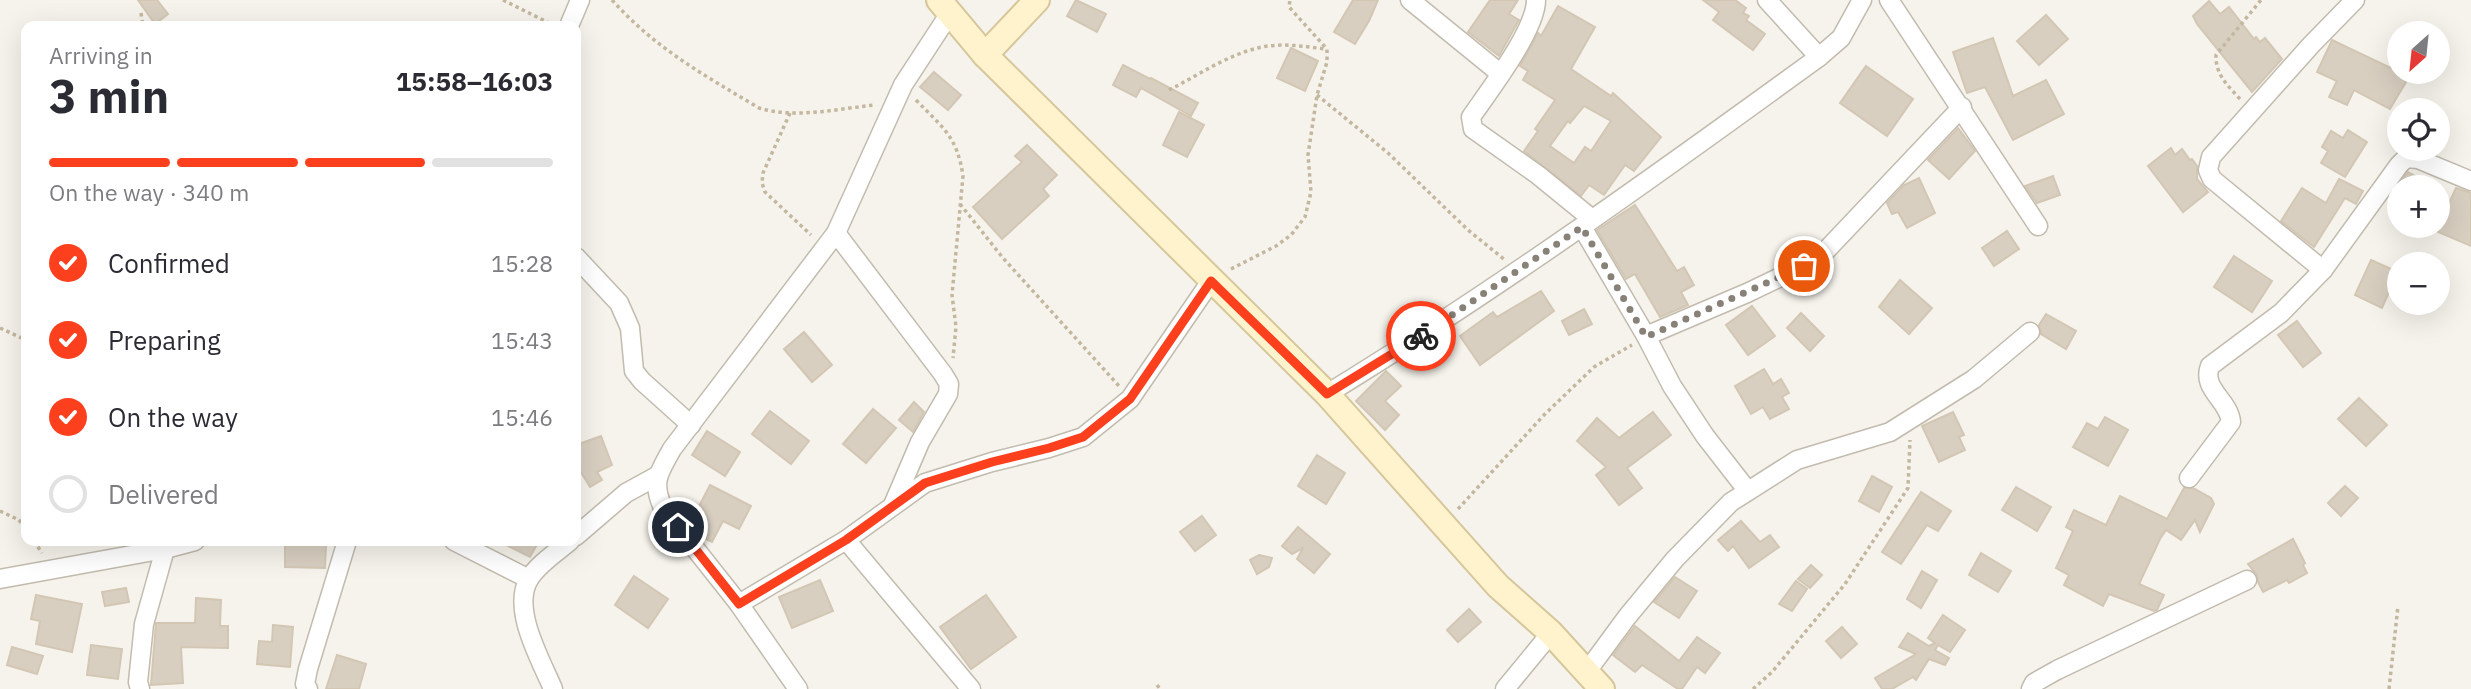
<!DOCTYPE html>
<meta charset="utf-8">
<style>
:root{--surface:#fff;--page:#f2f2f3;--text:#2b2b33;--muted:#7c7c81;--line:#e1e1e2;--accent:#fc3f1d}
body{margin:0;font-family:"IBM Plex Sans",sans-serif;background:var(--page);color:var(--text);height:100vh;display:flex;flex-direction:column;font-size:26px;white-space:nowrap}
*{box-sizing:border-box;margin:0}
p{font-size:23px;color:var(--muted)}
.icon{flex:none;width:38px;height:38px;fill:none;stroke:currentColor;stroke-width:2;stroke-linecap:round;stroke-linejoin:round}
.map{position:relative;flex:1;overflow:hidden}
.side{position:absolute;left:21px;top:21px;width:560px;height:525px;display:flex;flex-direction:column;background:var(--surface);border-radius:14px;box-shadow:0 7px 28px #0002}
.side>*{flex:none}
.needle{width:46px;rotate:207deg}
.controls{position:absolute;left:2387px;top:21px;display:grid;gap:14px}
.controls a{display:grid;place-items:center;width:63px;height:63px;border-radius:50%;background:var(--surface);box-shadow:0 7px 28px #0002;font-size:35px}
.pin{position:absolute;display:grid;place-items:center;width:60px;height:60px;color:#fff;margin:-30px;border:4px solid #fff;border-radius:50%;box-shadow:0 2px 7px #0007}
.courier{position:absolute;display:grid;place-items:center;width:70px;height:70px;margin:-35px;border:5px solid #fc3f1d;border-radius:50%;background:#fff;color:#222;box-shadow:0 2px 9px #0007}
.head em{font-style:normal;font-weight:700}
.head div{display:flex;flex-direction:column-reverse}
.head{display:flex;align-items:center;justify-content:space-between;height:119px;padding:0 28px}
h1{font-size:46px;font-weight:700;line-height:52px}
.bar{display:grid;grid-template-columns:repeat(4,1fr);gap:10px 7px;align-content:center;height:84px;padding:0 28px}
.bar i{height:9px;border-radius:5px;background:var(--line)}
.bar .current{background:var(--accent)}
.bar p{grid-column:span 4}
ol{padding:0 28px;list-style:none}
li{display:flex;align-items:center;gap:21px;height:77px}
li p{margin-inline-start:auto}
li .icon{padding:7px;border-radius:50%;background:var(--accent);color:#fff;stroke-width:4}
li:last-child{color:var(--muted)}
li i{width:38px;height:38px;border:4px solid var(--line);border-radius:50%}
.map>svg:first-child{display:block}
.building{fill:#d8cfc1;stroke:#d3c7b4;stroke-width:2;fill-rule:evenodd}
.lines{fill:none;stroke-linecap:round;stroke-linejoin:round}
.street-casing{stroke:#c2bbae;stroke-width:21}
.secondary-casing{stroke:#d6c79b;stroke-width:28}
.path{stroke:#c4b79f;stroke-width:3.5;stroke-dasharray:3.5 3.5;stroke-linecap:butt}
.street{stroke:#fff;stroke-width:18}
.secondary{stroke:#fff3cd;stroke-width:24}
.done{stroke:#878178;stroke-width:7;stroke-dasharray:0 12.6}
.route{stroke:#fc3f1d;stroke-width:9}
</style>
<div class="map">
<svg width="2471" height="689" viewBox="0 0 2471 689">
<rect width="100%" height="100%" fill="#f6f3ec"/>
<g class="building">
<path d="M138 0H157L168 14 155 24Z"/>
<path d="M1076 0 1106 14 1097 32 1067 16Z"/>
<path d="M1353 0H1378L1369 21 1355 44 1334 32Z"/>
<path d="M1490 0H1518L1509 14 1519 20 1499 56 1468 32Z"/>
<path d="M1703 0H1735L1746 8 1743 13 1749 16 1746 20 1765 34 1753 50 1713 20 1719 12Z"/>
<path d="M2209 1 2220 14 2229 7 2254 39 2256 37 2260 42 2265 38 2282 59 2252 92 2197 24 2193 16Z"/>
<path d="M1558 6 1595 27 1571 69 1611 96 1613 93 1661 137 1634 171 1625 165 1604 195 1589 185 1581 196 1524 151 1538 131 1535 129 1555 100 1523 80 1528 71 1520 66 1538 33 1541 36ZM1584 106 1611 121 1591 151 1585 147 1574 163 1550 146 1568 121 1570 123Z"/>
<path d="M2046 15 2068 39 2039 65 2017 41Z"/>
<path d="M1993 38 2013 96 2046 80 2064 114 2013 140 1985 87 1967 93 1953 52Z"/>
<path d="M2332 40 2399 72H2412L2390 109 2354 90 2347 105 2329 97 2337 81 2317 72Z"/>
<path d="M1291 48 1318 61 1305 91 1277 78Z"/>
<path d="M1123 65 1150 79 1151 78 1198 103 1191 116 1141 88 1136 97 1113 85Z"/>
<path d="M1866 66 1913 99 1887 136 1840 103Z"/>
<path d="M934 72 961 95 948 110 920 87Z"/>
<path d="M1179 112 1204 125 1187 157 1163 145Z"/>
<path d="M1958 128 1975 151 1949 179 1928 160Z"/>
<path d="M2348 130 2367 142 2345 177 2321 163 2328 151 2322 147 2331 131 2343 138Z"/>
<path d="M1027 145 1057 175 1043 189 1049 196 1002 239 973 207 1022 162 1015 156Z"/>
<path d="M2171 148 2175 155 2182 149 2190 160 2192 159 2197 166V179L2208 192 2183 212 2148 166Z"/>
<path d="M2408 172 2435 187H2397Z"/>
<path d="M2053 176 2060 195 2037 203 2025 186Z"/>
<path d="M1919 178 1935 213 1907 228 1898 212 1892 214 1887 203 1904 185Z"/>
<path d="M2339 179 2363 191 2356 204 2345 198 2314 247 2281 221 2302 188 2326 203Z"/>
<path d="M2456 188 2471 193V246L2436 231Z"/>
<path d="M1635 205 1677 271 1684 267 1694 285 1681 292 1688 305 1660 317 1635 274 1626 279 1597 230Z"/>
<path d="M2007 231 2019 249 1994 266 1982 248Z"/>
<path d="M2234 256 2272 281 2252 312 2214 287Z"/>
<path d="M2371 260 2398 272 2382 308 2355 295Z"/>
<path d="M1900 280 1932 308 1909 334 1879 307Z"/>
<path d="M1541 291 1554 311 1480 365 1460 336 1493 312 1497 317Z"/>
<path d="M1752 306 1775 336 1748 355 1726 325Z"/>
<path d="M1584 309 1592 324 1569 335 1562 321Z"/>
<path d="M1801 313 1824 336 1810 351 1787 328Z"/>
<path d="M2046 314 2076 331 2066 349 2041 334 2039 325Z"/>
<path d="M2297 321 2321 353 2303 367 2278 335Z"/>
<path d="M804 332 832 365 812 382 784 349Z"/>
<path d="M1764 369 1773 384 1781 379 1789 393 1782 397 1789 409 1770 419 1763 407 1751 414 1735 386Z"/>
<path d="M1386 371 1401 386 1385 401 1399 415 1385 430 1356 401Z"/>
<path d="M2359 398 2387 425 2366 446 2338 419Z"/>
<path d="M914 402 924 412 913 432 899 420Z"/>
<path d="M873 409 896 428 866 463 843 444Z"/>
<path d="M770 411 809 441 791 464 752 434Z"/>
<path d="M1653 412 1671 435 1627 468 1642 488 1619 505 1596 475 1606 467 1577 441 1597 418 1619 438Z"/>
<path d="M1953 412 1964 435 1959 437 1965 450 1939 462 1922 426Z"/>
<path d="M2105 417 2128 430 2108 466 2073 447 2087 423 2098 429Z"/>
<path d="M707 431 740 452 725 476 692 455Z"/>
<path d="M601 436 612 465 597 472 602 480 590 487 576 464V445Z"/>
<path d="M1317 455 1345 473 1326 504 1298 486Z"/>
<path d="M1872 476 1892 487 1879 512 1859 501Z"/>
<path d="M710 485 751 506 739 529 723 521 712 542 700 536 692 527 700 509 698 508Z"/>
<path d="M2345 486 2358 498 2341 516 2328 503Z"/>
<path d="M2016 487 2051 507 2037 531 2002 510Z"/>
<path d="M2184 488H2193L2211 498 2214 504 2200 532 2195 520 2181 540 2166 530 2160 539 2139 584 2164 595 2157 610 2154 611 2109 594 2103 606 2064 585 2069 575 2056 568 2073 531 2066 527 2074 510 2106 525 2120 496 2167 519Z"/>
<path d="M1921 492 1951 511 1938 531 1927 525 1901 564 1882 552Z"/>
<path d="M1202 516 1216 535 1195 551 1180 532Z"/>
<path d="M1741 521 1760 542 1770 535 1779 547 1749 568 1733 546 1728 551 1718 540Z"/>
<path d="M1298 527 1330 554 1314 573 1297 559 1303 548 1292 554 1282 546Z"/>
<path d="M2293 539 2305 563 2303 565 2307 573 2289 583 2287 580 2263 592 2258 582 2257 575 2248 564Z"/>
<path d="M498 541H539L530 557Z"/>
<path d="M285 545H326L325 568 285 567Z"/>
<path d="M1981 553 2011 571 1998 592 1969 575Z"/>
<path d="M1259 555 1272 558 1269 567 1257 574 1250 560Z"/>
<path d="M1811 565 1822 575 1810 588 1798 579Z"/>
<path d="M1922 571 1937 580 1921 608 1907 599Z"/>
<path d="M634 576 668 599 648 628 615 605Z"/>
<path d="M1675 577 1697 591 1679 618 1654 602Z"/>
<path d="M820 580 833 611 792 628 779 597Z"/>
<path d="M1796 581 1807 589 1792 611 1779 604Z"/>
<path d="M126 588 129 602 105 606 102 592Z"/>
<path d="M36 595 82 604 72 652 36 644 40 621 31 619Z"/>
<path d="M986 595 1016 637 971 669 940 627Z"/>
<path d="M196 598 221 600 220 626H228V648L181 647 183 683 151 685 156 623H195Z"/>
<path d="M1469 609 1481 622 1458 642 1447 630Z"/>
<path d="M1943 615 1965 630 1950 652 1938 645 1935 650 1949 658 1945 665 1929 659 1916 680 1913 677 1892 689H1882L1875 678 1916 654 1899 647 1908 633 1929 646 1935 643 1928 638Z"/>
<path d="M273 625 293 627 290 667 257 664 259 641 272 642Z"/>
<path d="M1635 626 1679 661 1697 637 1720 653 1705 673 1697 667 1682 689H1678L1642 665 1635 672 1613 655Z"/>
<path d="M1842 627 1857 644 1841 658 1826 641Z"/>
<path d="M91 645 122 649 118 679 87 675Z"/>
<path d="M12 647 43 656 37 674 7 665Z"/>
<path d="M337 655 366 664 359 689H326Z"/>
</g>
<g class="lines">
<defs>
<g id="street">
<path d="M1410 0 1501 74"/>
<path d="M1536 0C1536 30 1489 91 1471 117L1473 129 1538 175 1592 219"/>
<path d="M1767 0 1819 57"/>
<path d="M1889 0 2038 226"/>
<path d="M569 26 580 0"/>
<path d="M1582 227 1646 336 1672 386 1705 436 1747 490"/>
<path d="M836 233 943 374 949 384 948 394 920 442 893 505"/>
<path d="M576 257 619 303 630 328 634 371 642 381 691 425"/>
<path d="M2323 270 2212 179 2208 170 2211 157 2311 45 2355 0"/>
<path d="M1646 336 1747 293 1818 259 1962 107"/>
<path d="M1327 394C1497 290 1658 174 1819 57L1841 38 1862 0"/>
<path d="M2189 478 2231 422C2229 400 2201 389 2210 366L2281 313 2323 270 2399 165 2406 158 2418 159 2471 181"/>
<path d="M576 536 626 493 657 476"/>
<path d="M846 540 971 689"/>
<path d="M454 541 529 579"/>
<path d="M0 579 165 549 195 541"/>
<path d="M739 604 846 540 925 483 992 462 1049 448 1083 437 1130 399 1211 281"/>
<path d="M1588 670 1627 617 1675 559 1731 502 1797 460 1890 432 1974 379 2030 332"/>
<path d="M140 689 138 682 144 624 165 549"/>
<path d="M308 689 305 684 308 669 347 541"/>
<path d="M553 689C541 660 511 609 529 579 538 564 557 552 570 541"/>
<path d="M798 689 739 604 663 508C651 481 659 473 672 449L836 233 903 85 950 13"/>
<path d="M1505 689 1551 633"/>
<path d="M2031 689 2034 683 2057 670 2247 580"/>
</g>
<g id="secondary">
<path d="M939 0 985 55 1327 394 1498 586 1551 633 1602 689"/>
<path d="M985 55 1037 0"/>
</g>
</defs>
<use href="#street" class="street-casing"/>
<use href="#secondary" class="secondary-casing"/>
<g class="path">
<path d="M503 0 551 24"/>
<path d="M612 0C656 49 704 75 759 108 795 119 837 109 874 105"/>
<path d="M141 13 143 26"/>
<path d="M1169 90C1197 76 1224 57 1254 49 1277 42 1302 46 1325 49"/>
<path d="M1317 95 1388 153 1468 230 1505 260"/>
<path d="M2240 99C2228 86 2215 74 2216 55L2261 0"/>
<path d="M916 100C943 128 957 136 963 176L952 295 956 327 953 358"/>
<path d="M790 113 763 173 762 183 765 192 811 235"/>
<path d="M960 204 1003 258 1119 386"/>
<path d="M1231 269 1276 246 1291 235 1305 217 1311 192 1308 155 1317 95 1327 62V49L1289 7 1290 0"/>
<path d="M0 328 26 340"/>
<path d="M1458 509 1544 415 1594 367 1632 345"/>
<path d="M0 511 19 520 26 530"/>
<path d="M34 541 42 553"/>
<path d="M1157 685 1160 689"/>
<path d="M1753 689 1772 672 1845 584 1908 488 1910 440"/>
<path d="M2389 689 2398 606"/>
</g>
<use href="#street" class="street"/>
<use href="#secondary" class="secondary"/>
</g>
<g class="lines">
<path class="done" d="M1421 336 1582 227 1646 337 1804 266"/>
<path class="route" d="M678 527 739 604 846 540 925 483 992 462 1049 448 1083 437 1130 399 1211 281 1327 394 1421 336"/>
</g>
</svg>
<div class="controls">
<a><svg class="needle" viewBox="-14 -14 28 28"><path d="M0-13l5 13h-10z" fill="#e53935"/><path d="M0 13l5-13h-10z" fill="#7c7c81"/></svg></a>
<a><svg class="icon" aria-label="locate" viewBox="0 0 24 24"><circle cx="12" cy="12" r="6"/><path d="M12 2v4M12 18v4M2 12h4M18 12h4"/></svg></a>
<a>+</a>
<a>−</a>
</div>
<div class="pin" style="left:1804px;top:266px;background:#ea580c"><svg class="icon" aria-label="bag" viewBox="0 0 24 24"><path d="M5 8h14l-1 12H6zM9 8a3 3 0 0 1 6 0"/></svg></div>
<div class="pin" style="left:678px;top:527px;background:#1f2937"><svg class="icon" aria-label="home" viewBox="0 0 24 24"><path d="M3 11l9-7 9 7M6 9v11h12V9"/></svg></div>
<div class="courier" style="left:1421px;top:336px"><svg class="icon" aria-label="bike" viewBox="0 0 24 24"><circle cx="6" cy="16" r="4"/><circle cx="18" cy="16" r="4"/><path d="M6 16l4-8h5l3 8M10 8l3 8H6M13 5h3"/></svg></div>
<section class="side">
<div class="head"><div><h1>3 min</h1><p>Arriving in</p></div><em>15:58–16:03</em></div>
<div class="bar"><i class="current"></i><i class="current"></i><i class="current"></i><i></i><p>On the way · 340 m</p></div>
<ol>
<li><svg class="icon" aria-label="check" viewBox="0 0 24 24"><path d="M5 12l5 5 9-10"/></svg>Confirmed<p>15:28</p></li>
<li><svg class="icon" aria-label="check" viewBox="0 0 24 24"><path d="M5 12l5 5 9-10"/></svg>Preparing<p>15:43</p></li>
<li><svg class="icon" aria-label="check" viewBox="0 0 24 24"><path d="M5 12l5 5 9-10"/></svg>On the way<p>15:46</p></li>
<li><i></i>Delivered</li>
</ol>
</section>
</div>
